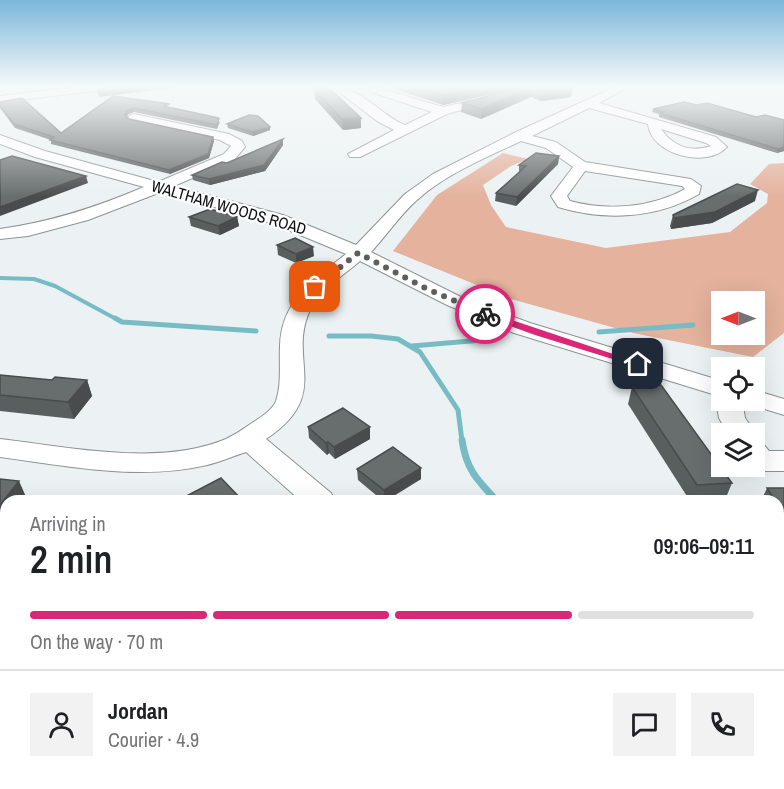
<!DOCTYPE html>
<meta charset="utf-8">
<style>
:root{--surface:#fff;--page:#f2f2f2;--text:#202124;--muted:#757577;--line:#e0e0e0;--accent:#db2777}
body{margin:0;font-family:"Archivo Narrow",sans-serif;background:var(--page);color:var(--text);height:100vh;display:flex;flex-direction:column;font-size:22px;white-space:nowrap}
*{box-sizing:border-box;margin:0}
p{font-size:20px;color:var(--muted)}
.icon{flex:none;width:33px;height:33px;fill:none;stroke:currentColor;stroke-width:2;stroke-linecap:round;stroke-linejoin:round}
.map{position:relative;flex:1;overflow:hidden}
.panel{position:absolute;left:0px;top:495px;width:784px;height:294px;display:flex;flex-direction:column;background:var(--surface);border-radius:18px 18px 0 0;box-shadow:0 6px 24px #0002}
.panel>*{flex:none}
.needle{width:39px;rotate:270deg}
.buttons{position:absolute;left:711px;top:291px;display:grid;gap:12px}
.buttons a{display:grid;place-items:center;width:54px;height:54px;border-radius:0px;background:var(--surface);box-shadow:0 6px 24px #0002;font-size:30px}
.pin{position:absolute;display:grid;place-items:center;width:51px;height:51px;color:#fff;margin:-26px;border-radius:12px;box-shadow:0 3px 9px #0006}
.courier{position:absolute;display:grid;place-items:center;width:60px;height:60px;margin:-30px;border:4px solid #db2777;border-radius:50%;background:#fff;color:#222;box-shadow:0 2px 8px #0007}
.head em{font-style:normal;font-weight:600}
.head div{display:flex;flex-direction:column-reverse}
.head{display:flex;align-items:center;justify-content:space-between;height:102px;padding:0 30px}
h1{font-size:39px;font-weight:600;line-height:45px}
.bar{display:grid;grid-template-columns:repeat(4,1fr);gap:9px 6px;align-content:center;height:72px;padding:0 30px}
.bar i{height:8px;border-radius:4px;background:var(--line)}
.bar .on{background:var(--accent)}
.bar p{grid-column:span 4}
.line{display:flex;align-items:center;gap:15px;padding:0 30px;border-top:2px solid var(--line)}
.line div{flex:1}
.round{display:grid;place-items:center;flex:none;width:63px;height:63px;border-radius:0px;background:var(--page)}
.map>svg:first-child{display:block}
.green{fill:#e4b29d;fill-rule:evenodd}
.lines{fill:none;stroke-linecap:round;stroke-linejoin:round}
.stream-far3{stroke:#77bcc4;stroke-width:4}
.stream-far2{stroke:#77bcc4;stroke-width:5}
.stream-far1{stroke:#77bcc4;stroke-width:7}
.stream{stroke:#77bcc4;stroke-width:8}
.minor-casing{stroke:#8d9293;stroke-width:2}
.minor{fill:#fff;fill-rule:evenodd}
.wall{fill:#595e5f}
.shaded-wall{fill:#494c4d}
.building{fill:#686d6e;stroke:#494c4d;stroke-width:1.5}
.route{fill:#db2777}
.done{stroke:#5c5f5f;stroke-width:6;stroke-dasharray:0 10.8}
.labels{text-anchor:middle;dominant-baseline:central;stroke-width:4.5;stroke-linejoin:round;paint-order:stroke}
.far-street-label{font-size:16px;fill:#0e1010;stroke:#fcfeff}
</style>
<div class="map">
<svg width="784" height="789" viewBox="0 0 784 789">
<rect width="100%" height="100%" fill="#ecf2f3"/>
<path class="green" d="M503 153 528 159 511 166 483 185 491 205 506 227 606 248 730 232 767 203 768 194 750 184 769 164 784 163V333L753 357 633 333 511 299 393 251 437 195ZM722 302H754V334H722Z"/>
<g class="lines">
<path class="stream-far3" d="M0 278 34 279 55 286 118 320"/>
<g class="stream-far2">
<path d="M115 318 122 322 256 331"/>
<path d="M599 332 693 325"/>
<path d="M329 336H371L398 339 420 352 458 410 462 441"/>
<path d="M412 346 482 340"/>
</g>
<path class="stream-far1" d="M462 440C466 469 477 480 497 501"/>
<path class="stream" d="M778 600 784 599"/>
<defs>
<g id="minor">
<path d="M78 87H110L105 90 0 102V96Z"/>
<path d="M531 87H557L552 90 512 96 447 114 360 157H350L348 154 394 130 377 121 342 94V90C359 87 386 119 405 125L432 112 371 92V88H379L443 107Z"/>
<path d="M615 87H628L599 103 716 137 727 147C707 169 651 155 648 124L589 108 532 136 556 142 585 162 691 179 701 186 699 194C656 219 605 221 558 207L551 196 573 167 546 148 521 141C486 158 447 173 417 200 400 215 387 235 371 252L461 297 530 323 722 381V400H742L745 418 756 434 754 436V434H728L719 418 716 400 719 396 514 333 447 305 360 261C344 275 323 287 312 306 284 359 335 393 266 439L331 493 335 501H301L246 452C233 456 220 462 207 465 139 481 68 466 0 457V439C70 447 159 467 226 439 234 435 242 430 249 425 258 419 272 411 276 401 282 383 279 364 280 346 281 301 314 279 346 254L271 223 161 192 88 220 28 236 0 239V229C51 222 97 207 144 187L35 157 0 144V135L45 151 158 182 224 154 231 146 220 140 130 121 128 118 130 115 134 114 229 134 242 141 245 147 234 160 174 186 283 215 356 245 405 194 433 174 514 133ZM661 129 706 143 711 146C690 153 673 146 661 129ZM585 171 682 186 685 189C651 208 607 211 570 201L567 196Z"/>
<path d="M754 390 784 399V415L745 403 743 400H754Z"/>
<path d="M754 443 764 445 769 451H784V471H761L751 468 754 466Z"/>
<path d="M6 667V704L0 706V669Z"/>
<rect x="444" y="783" width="44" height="6"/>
</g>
</defs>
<use href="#minor" class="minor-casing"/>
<use href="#minor" class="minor"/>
</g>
<g class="wall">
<path d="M389 87H522L443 105Z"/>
<path d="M525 87H570L571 97 541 101 531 97 481 119 461 112 462 103Z"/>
<path d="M314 89 361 128 343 130 315 99Z"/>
<path d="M113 96 170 108 220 122 217 129 134 112 128 114 127 117 129 119 213 137 214 141 209 158 170 174 51 144V140L15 128 0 108V102L61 133Z"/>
<path d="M653 109 784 151 777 153 659 117V114L652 112Z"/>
<path d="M227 124 270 127V130L253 136 228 128Z"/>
<path d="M283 139V145L265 171 210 185 193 180 192 175 227 163Z"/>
<path d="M559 156 558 164 516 206 495 201 496 193 519 173V165Z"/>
<path d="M755 201 712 223 671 229 670 226 673 215Z"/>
<path d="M189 217H237L239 226 220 235 191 226Z"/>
<path d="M277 245 314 256 296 263 278 255Z"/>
<path d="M0 375 52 380H87L92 396 74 419 0 411Z"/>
<path d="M632 387 732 483 725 500 690 501 628 404Z"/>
<path d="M308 427 370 439 335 459 329 453 327 455 309 438Z"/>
<path d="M357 469 421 479 386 501H383L358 480Z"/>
<path d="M0 479 27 499 5 526 0 525Z"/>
<path d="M767 488H784V532H778V501H761Z"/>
<path d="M537 783H567L538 785Z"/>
</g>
<g class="shaded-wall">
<path d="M151 87H180L99 97 98 93Z"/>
<path d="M483 87H522L443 105V95Z"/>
<path d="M532 87 531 97 481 119 482 109Z"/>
<path d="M573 88 571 97 541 101 543 91Z"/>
<path d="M134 108V112L128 114 126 119 125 115 127 110Z"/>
<path d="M361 118V128L343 130 342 119Z"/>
<path d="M270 127V130L253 136 252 132Z"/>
<path d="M213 137 214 141 209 158 170 174 169 170Z"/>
<path d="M283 139V145L265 171 210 185 209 179Z"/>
<path d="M784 147V151L777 153 778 149Z"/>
<path d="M559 156 558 164 516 206 517 197Z"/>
<path d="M86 176 88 183 0 216V207Z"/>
<path d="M758 190 755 201 712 223 671 229 674 218Z"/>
<path d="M237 217 239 226 220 235 218 226Z"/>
<path d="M313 247 314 256 296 263V254Z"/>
<path d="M87 380 92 396 74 419 68 402Z"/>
<path d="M370 427V439L335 459 334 447Z"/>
<path d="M328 442 329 453 327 455 326 443Z"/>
<path d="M421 468V479L384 501V490Z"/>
<path d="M19 481 27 499 25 501H6L5 526 0 514V505Z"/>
<path d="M45 783H95L84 789H46L43 784Z"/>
</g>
<g class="building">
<path d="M107 87H151L98 93V89L105 88Z"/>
<path d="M317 87H328L361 118 342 119 314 89Z"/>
<path d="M417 87H483L443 95Z"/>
<path d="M525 87H570L573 88 543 91 532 87 482 109 462 103 513 89Z"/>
<path d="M113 96 170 104 163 106 219 118 217 125 134 108 127 110 125 115 129 119 213 137 208 154 169 170 50 140 54 137 14 124 0 106V102L22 98 61 133Z"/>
<path d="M684 102 697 105 707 103 756 117 765 115 784 120V147L778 149 660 113 664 112 653 109Z"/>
<path d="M249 115 258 116 270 127 252 132 227 124Z"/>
<path d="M283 139 264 165 209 179 192 175 222 162 227 163Z"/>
<path d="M536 153 559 156 517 197 496 193 526 166 519 165Z"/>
<path d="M12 156 86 176 0 207V160Z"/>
<path d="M737 184 758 190 715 212 674 218 673 215Z"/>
<path d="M210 209 237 217 218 226 189 217Z"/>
<path d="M295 238 313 247 296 254 277 245Z"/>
<path d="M0 375 52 380 55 377 87 380 68 402 0 395Z"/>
<path d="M661 385 732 483 697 485 632 387Z"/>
<path d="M343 408 370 427 334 447 328 442 326 443 308 427Z"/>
<path d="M393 447 421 468 384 490 357 469Z"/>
<path d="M221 478 243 501H177Z"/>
<path d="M0 479 19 481 0 505Z"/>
<path d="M767 488H784V514L778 507V501H775Z"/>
</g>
<linearGradient id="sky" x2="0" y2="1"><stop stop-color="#7bb7da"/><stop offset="0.44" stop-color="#f6f9fa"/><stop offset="1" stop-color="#f6f9fa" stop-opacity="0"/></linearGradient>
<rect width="784" height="197" fill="url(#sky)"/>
<path class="route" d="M482 312H488L643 364 635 366 535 335 482 316Z"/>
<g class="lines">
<path class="done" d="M315 287 358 253 427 289 485 314"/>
</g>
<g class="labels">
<g class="far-street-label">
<text transform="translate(229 207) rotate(16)">WALTHAM WOODS ROAD</text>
</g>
</g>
</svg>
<div class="buttons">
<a><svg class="needle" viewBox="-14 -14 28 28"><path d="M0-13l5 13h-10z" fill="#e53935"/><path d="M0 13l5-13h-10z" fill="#757577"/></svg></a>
<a><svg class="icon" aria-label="locate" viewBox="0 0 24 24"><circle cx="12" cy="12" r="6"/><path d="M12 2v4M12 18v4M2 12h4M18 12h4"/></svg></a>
<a><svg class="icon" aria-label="layers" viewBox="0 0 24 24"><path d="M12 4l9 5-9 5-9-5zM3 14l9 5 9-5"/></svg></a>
</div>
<div class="pin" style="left:315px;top:287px;background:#ea580c"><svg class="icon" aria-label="bag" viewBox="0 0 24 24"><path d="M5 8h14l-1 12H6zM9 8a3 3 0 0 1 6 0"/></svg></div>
<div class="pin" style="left:638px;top:364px;background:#1f2937"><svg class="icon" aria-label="home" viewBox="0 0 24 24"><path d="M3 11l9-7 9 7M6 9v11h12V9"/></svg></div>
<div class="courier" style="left:485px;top:314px"><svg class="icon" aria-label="bike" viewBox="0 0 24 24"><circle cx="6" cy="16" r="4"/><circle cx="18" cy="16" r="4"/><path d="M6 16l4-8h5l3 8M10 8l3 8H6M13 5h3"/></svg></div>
<section class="panel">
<div class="head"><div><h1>2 min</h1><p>Arriving in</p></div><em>09:06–09:11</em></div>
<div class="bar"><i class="on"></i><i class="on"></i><i class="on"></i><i></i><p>On the way · 70 m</p></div>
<div class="line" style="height:108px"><a class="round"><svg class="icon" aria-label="person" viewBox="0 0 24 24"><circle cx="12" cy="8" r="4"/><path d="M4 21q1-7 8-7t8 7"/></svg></a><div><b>Jordan</b><p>Courier · 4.9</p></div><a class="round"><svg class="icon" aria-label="chat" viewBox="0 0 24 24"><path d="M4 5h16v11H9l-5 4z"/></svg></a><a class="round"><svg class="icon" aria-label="phone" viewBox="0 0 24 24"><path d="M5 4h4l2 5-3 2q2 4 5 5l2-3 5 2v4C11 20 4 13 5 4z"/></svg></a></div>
</section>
</div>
